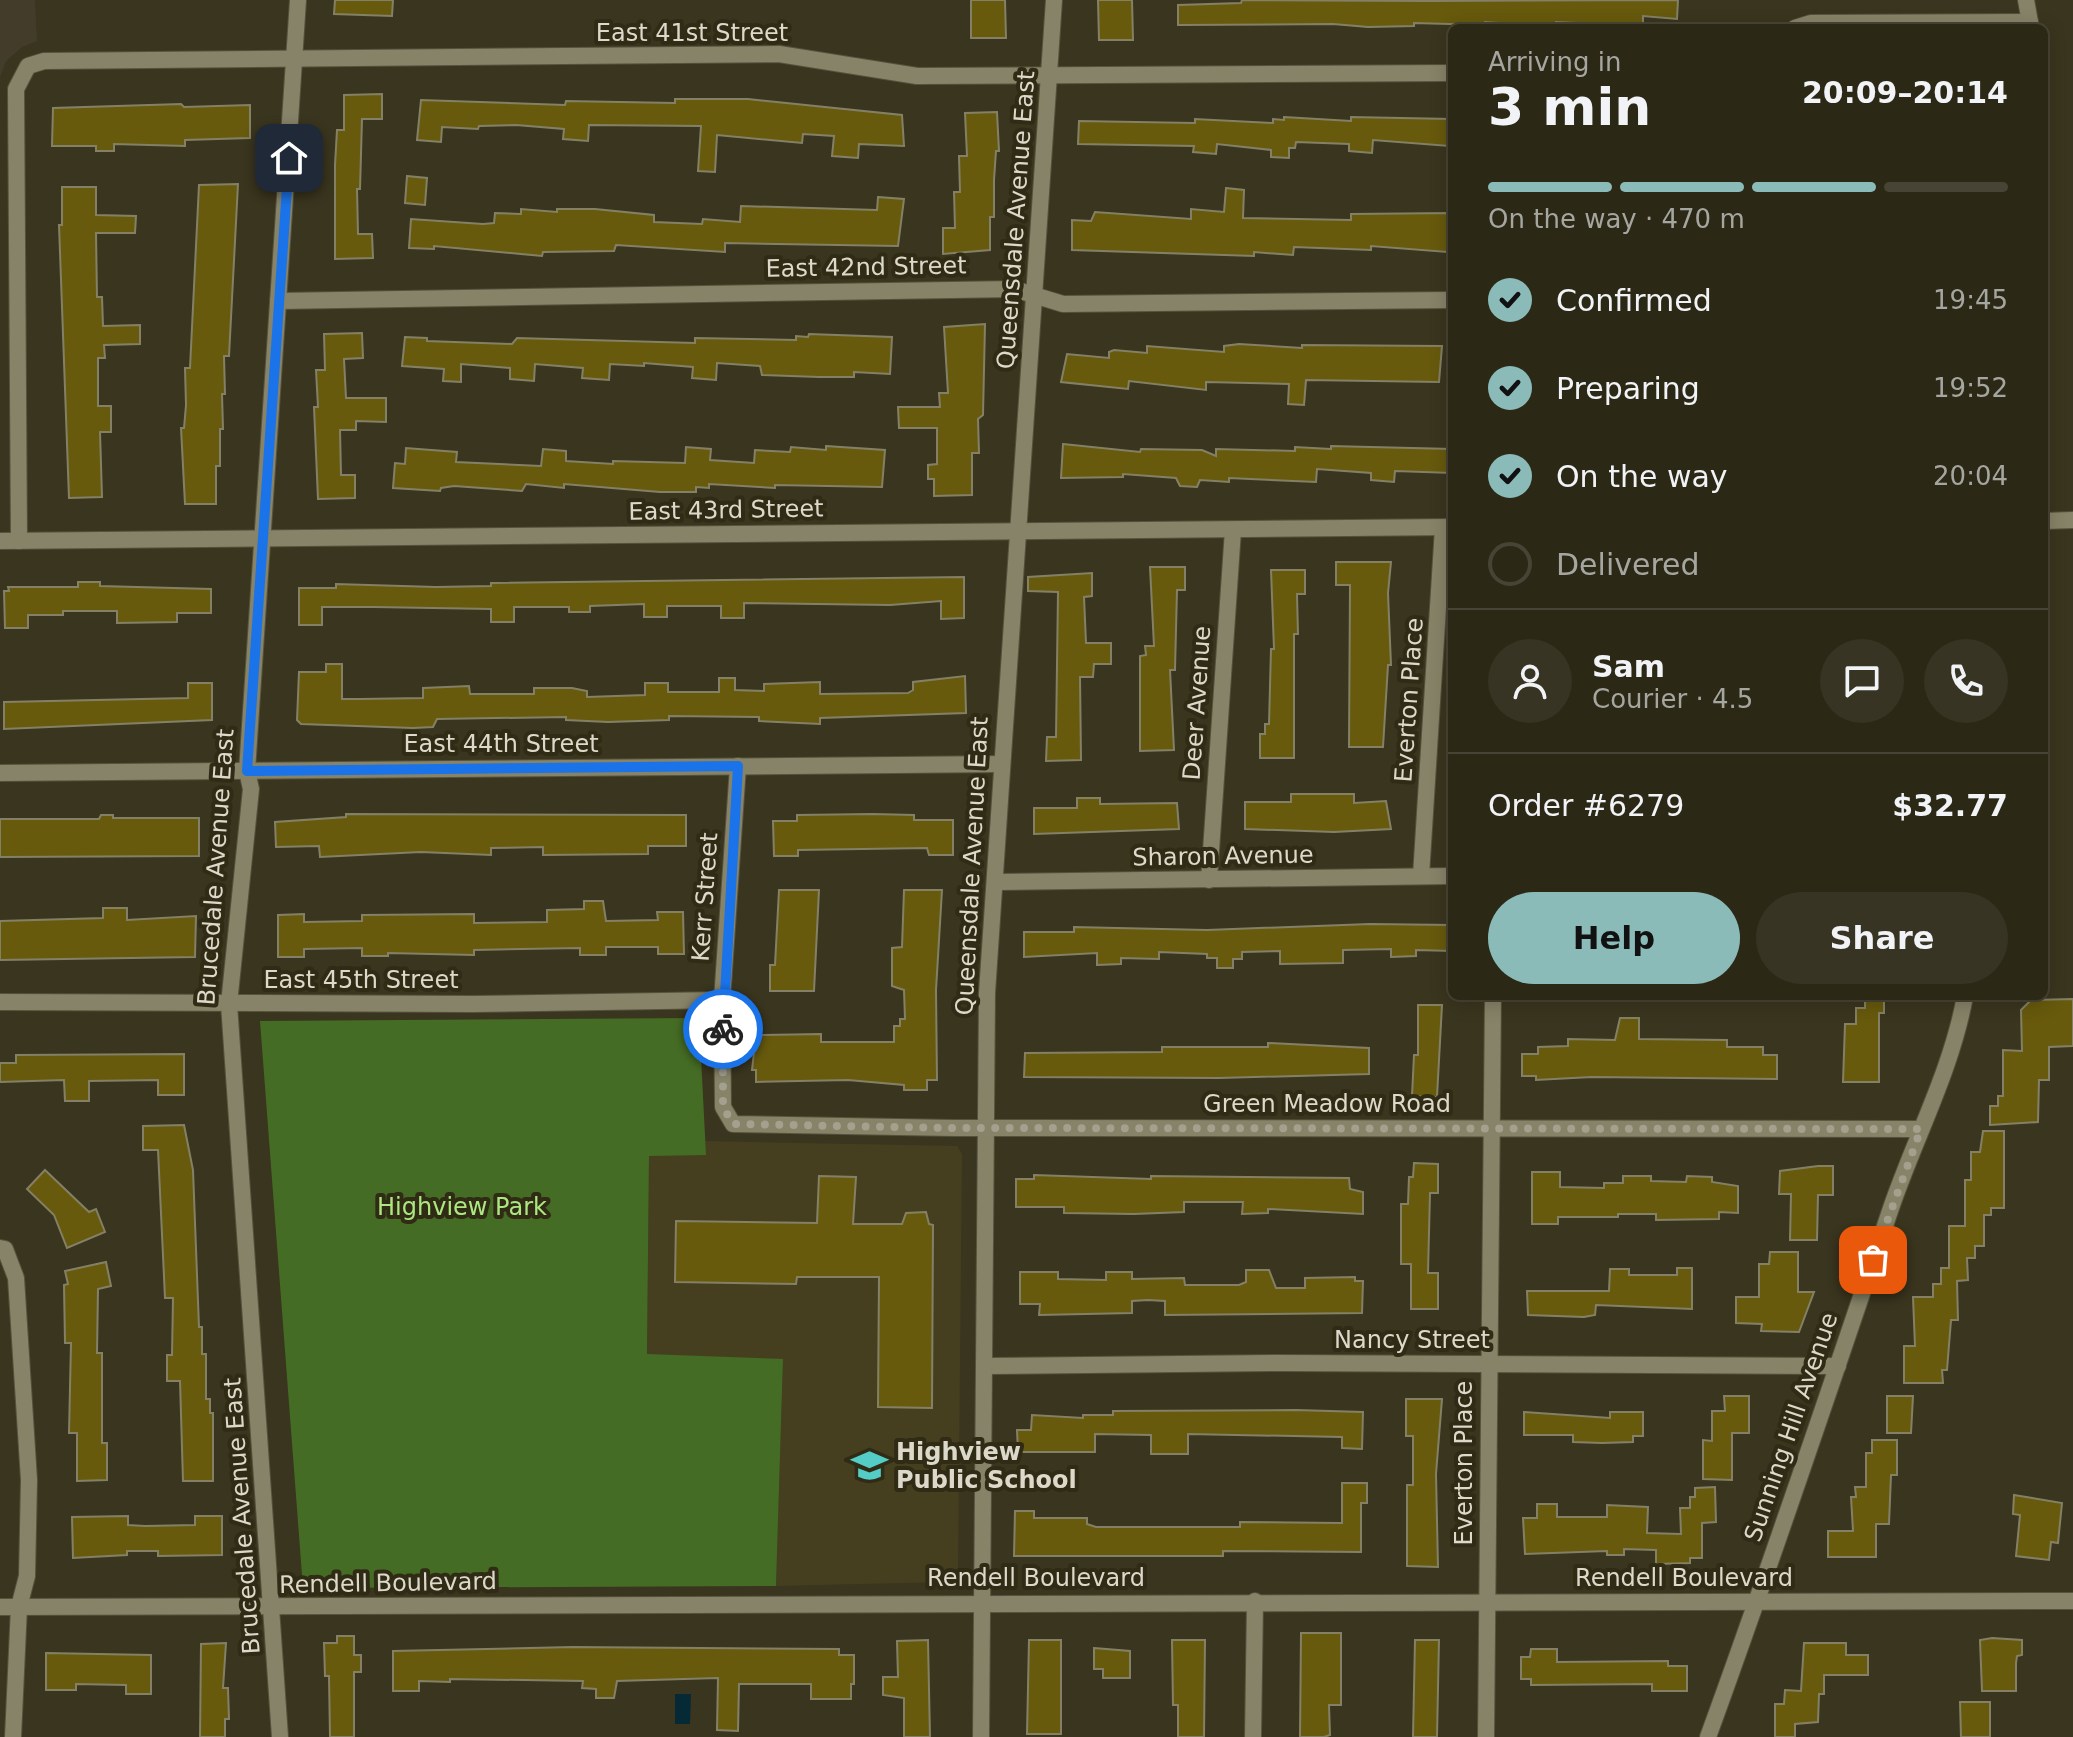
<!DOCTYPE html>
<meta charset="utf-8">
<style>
:root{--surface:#2c2816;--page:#383423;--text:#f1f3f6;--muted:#a6a6a1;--line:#484435;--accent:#8bbbb9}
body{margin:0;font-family:"DejaVu Sans",sans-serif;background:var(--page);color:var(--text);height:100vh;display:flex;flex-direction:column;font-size:30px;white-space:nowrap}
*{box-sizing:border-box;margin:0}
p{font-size:26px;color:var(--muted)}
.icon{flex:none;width:44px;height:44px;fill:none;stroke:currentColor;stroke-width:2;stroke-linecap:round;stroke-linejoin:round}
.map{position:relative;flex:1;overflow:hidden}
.sheet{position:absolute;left:1448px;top:24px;width:600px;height:976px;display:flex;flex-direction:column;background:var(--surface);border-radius:12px;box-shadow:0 4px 20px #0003,0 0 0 2px var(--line)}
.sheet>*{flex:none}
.pin{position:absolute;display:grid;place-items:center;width:68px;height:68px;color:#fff;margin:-34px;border-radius:16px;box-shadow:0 4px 12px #0006}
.courier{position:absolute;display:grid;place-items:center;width:80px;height:80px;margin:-40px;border:6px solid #1a73e8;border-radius:50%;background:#fff;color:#222;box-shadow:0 2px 10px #0007}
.head em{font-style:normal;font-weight:700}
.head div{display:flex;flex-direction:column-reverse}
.head{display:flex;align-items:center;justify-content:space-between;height:136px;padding:0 40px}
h1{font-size:52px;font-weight:700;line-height:60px}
.bar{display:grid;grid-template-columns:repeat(4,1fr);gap:12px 8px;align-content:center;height:96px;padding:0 40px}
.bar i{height:10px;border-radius:6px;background:var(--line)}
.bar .selected{background:var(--accent)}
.bar p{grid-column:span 4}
.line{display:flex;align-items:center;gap:20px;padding:0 40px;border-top:2px solid var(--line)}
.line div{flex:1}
.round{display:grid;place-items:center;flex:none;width:84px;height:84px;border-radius:42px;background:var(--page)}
ol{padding:0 40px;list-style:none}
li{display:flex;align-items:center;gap:24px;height:88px}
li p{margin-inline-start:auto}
li .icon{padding:8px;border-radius:50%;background:var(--accent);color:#111;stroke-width:4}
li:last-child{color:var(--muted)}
li i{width:44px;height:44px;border:4px solid var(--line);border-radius:50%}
.button{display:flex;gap:16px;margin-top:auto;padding:16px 40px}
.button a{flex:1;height:92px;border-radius:48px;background:var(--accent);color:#111;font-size:32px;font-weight:700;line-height:92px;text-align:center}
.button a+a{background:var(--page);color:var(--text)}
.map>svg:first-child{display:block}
.commercial{fill:#443c2b}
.built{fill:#453f20}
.green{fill:#456c24}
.water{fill:#062936}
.building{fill:#675a0d;stroke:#848066;stroke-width:2}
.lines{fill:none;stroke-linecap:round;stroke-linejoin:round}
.minor-casing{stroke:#55523d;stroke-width:18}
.minor{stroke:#878368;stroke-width:16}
.done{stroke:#a3a08e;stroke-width:8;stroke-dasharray:0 14.4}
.route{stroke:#1a73e8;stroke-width:10}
.labels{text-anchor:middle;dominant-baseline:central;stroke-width:8;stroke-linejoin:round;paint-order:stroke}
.street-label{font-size:24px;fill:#dcd9cb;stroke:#302b14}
.park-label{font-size:24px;fill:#ace782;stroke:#302b14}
.poi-label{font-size:24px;font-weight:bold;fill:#dcd9cb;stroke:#302b14;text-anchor:start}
</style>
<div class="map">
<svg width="2073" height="1737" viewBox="0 0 2073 1737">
<rect width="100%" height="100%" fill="#3a351e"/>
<path class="commercial" d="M0 0H35L37 41 22 47 6 61 0 77Z"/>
<path class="built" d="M705 1141 957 1146 962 1154 958 1573 948 1582 776 1586 783 1360 647 1355 649 1155H706Z"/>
<path class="green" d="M699 1018 706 1155 649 1156 647 1354 783 1359 776 1586 303 1588 260 1021Z"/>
<path class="water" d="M675 1694H691L690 1724H675Z"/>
<g class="building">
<path d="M335 0H393L392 16 334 14Z"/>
<path d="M971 0H1005L1006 38H971Z"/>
<path d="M1098 0H1132L1133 40H1099Z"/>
<path d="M1242 0 1429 1 1678 0 1677 19 1643 16V26L1556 22V25L1545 26 1485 22V25L1414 23V26L1368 27 1333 24 1178 25V5L1241 3Z"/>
<path d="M382 94V119H362L360 189H357L358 234H372L373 258 335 259V165L337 130H344V95Z"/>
<path d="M675 99H748L902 115 904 146 859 144 858 158 832 156 834 136 803 134 802 143 717 135 715 172 698 171 701 126 589 125 588 141 563 139 564 129 516 125 479 126 478 129 442 127 441 142 417 140 421 100 565 105 566 101 675 103Z"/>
<path d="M181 104 184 107 250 105V138L185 140V146L114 144V151H96V146H52L53 108Z"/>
<path d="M997 112 999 151H996L994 180V217H990V250L943 254V228H955L954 192H960L959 156H967L965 113Z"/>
<path d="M1284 117 1351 121V117L1452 119 1449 146 1373 140 1372 153 1349 151V144L1296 142 1295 148H1289V158L1271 157V150L1217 144 1216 154 1193 152 1194 146 1078 144 1079 121 1195 123V119L1273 123V119L1284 120Z"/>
<path d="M407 176 427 178 425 205 405 203Z"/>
<path d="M238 184 229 356H224L225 394H222L223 429H220V466H216V504H185L181 428H184L186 405 185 368H190L199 185Z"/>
<path d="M62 187H96V215L136 216 135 233H96L97 297H102L103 326 140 325V344L104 345 105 358H98V406H111V432H100L102 497 69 498 59 225H62Z"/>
<path d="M1226 188 1244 190 1243 218 1351 220V214L1451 213 1447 252 1371 246V250L1294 247 1293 255 1254 252V256L1072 250V220L1091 221 1095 212 1191 219V209L1224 212Z"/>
<path d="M878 197 904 199 898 246 725 243V252L616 245 614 251 543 252 542 256 434 246V249L409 248 411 219 483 224 494 223 495 213 521 214V209L557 212V209H595L654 215V222L702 224 703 219 740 222 741 206 877 210Z"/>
<path d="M985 324 983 415 978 419 979 453H972V495L934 496V479H928V465L937 464V428H899L898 407H940L939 393H948L944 327Z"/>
<path d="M362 333 363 358 344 359 346 398H386V422L356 421V430H340L341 475H355V498L318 499 314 407H318L316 370H325L324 334Z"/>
<path d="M809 334 892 337 890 374 854 372V377H819L762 375 760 366 717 363 716 380 692 378 693 367 644 363V366L610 364 609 380 582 378 583 368 535 364 534 381 510 379V368L461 364V382L443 381 444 369 402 366 405 337 427 338V341L512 344 517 338 695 343V338L796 340V336L808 337Z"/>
<path d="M1239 344 1302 348V345L1442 346 1439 382 1306 380 1304 405 1288 404 1289 384 1206 382V390L1129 381 1128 389 1061 382 1067 354 1109 358V352L1114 350 1147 353V346L1224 352V346Z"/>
<path d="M1063 444 1140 452 1141 449 1202 450 1216 456V449L1295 451V447L1331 449V446L1452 449V473L1395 471 1394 482 1371 480V473L1317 469 1316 482 1229 478V482L1200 480 1197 487 1180 486 1176 478 1123 474V477L1061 478Z"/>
<path d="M826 446 885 450 882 487 775 485V488L709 484V488L696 487V492H660L564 484V488L526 484 522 491 454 486 441 488 440 491 393 488 395 463 405 464 406 448 457 452 456 462 541 466 543 449 566 451V461L613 464V461L685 463 686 447 711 449 710 460 754 463 755 450 790 452 791 447 826 450Z"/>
<path d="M1336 562H1391L1388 593 1391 665H1388L1383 747H1349L1350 585H1336Z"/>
<path d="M1150 567H1185V590H1177L1175 670H1170L1174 750 1140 751V656L1146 655 1145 646H1154Z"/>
<path d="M1271 570H1305V594H1297L1298 634H1294V758H1260V734H1265V724H1269L1271 649H1274Z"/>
<path d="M1092 573V596L1084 597 1086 643H1111V664H1094L1093 677H1080L1081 760 1046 761 1047 737H1056L1058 592 1028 591V577Z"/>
<path d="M964 577V618L941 619V601L890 605 744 603V618H721V606H667V617H644V604L590 606V612H569V607H514V622H491V609L374 607H322V625H299V588H336V584L436 587 491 586V583Z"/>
<path d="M78 582H100V586L211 589V613H177V622L117 623V611H63V615H28V628H5L4 591H9L8 587H78Z"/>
<path d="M326 664H342V699H360L423 698V688L469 686 470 694H534V688H572L587 691V697L645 695V683H668V692H719V678H735V690L764 691V684L820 682V694L908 693 913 690V682L965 676 966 713 820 718V724L759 721V717L669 716V720L608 722 566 720V717L437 719 433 727 413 728 301 724 297 720 299 672H326Z"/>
<path d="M188 683H212V720L4 729V702L188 698Z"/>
<path d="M1291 794H1354V803L1386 801 1391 829 1334 832 1245 829V802H1291Z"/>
<path d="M1077 798H1100V804L1177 803 1179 829 1034 834V808H1077Z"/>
<path d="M346 814 686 815V846H648V854L543 855V847L491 848V855L421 852 320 857 319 846 276 847 275 822 346 817Z"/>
<path d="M873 814 914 815V820H953V855H929L927 848 798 850V856H774L773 821H797V815Z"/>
<path d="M101 815H113V818H199V856L0 857V819H99Z"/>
<path d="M779 890H819L814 991H770V965H775Z"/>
<path d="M904 890H942L936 990 937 1080H927V1090H904V1085L848 1080 756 1082V1070H752L756 1035 821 1034V1042H894V1026H900V1019H905L904 990 892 986V948L902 947Z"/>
<path d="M584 901H603L606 921 658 920 657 912H683L684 954H658V947H606V955H580V948L474 950V955L388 953V956H362V948L304 949V957H278V915L304 914V922L362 921V915L474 914V923L547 922V910L584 909Z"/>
<path d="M103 908H127V920L196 916 195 957 0 960V921L103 918Z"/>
<path d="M1370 924 1452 925V951L1416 950V956L1391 957V949L1343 950V963L1280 964V951L1242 952V959H1233V968H1217V958H1207V954L1159 952V959L1121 958V964L1097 965V953L1024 957V932H1074V927L1207 930Z"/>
<path d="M1865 997H1884V1013H1879V1082H1843L1845 1024H1856V1008H1865Z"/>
<path d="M2073 999V1046L2049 1047V1080H2039L2038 1122 1990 1125V1106H1998V1096H2003V1050L2022 1051 2021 1010 2031 1000Z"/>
<path d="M1418 1005H1442L1437 1097 1412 1096 1414 1055H1418Z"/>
<path d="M1620 1018H1639V1039L1727 1040V1047H1763V1055H1777V1079L1592 1077 1536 1080V1076H1522V1054H1538V1047L1568 1046V1039L1615 1040Z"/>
<path d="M1268 1043 1369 1048V1074L1219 1078 1024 1077 1025 1053 1162 1052V1047H1268Z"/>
<path d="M184 1054V1095H158V1080L89 1081V1101H65L64 1080 0 1082V1063H16V1055Z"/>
<path d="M184 1125 193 1170 199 1327H202V1354H206V1399H210V1413H213V1481H183L180 1381H167V1355H172L173 1298H165L158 1150H143V1126Z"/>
<path d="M1983 1131H2004V1208H1991V1215H1984V1246H1975V1258H1967L1968 1280 1957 1281 1958 1320H1951L1947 1370H1942L1943 1383H1904V1346H1915L1913 1297H1933V1284H1941V1268H1949V1226H1965V1180H1971V1152H1980Z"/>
<path d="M1414 1163 1438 1164V1193H1430L1428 1273H1438V1309H1411V1264H1401V1204H1408L1409 1177H1413Z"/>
<path d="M1818 1166H1833V1195H1818L1817 1240H1790L1791 1194H1779L1780 1171Z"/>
<path d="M45 1170 89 1212 96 1209 105 1232 67 1248 54 1215 27 1189Z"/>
<path d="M1532 1172H1560V1187L1604 1188V1183H1623V1176H1651V1181L1686 1182 1687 1176 1712 1177V1182L1738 1186V1213L1719 1212V1219L1656 1220V1214H1618V1217H1558V1224H1532Z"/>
<path d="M1034 1175 1151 1179V1176L1349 1178 1350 1189 1363 1192V1214L1268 1209V1213L1242 1214 1243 1202H1184V1212L1134 1214 1064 1213V1207H1016V1179H1034Z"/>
<path d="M819 1176 856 1177 853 1224H902L906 1213 926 1212 929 1224 933 1225 932 1408 878 1407 879 1277H797L796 1284 675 1282 676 1221 817 1223Z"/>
<path d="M1770 1252H1798V1292H1814L1799 1332 1761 1331 1762 1324 1736 1323V1297H1759V1264H1769Z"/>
<path d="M106 1262 111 1286 98 1289 97 1353H102V1443H107V1480L77 1481V1433H69L71 1343H65L64 1285 68 1284 65 1271Z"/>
<path d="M1677 1268H1692V1309L1596 1305 1595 1315 1584 1317 1528 1315 1527 1291H1609L1610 1269H1629V1275H1677Z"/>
<path d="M1246 1270H1269L1276 1288H1305V1278L1355 1277V1281H1363L1362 1313 1165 1315V1301L1148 1300 1132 1301V1313L1039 1315 1040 1304H1020V1272H1058V1279L1106 1280V1272H1132V1279L1184 1278 1185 1285H1239L1246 1282Z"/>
<path d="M1724 1396H1749V1433H1732V1480L1703 1479V1440L1712 1441V1411H1725Z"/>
<path d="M1887 1396H1913L1911 1433H1887Z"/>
<path d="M1406 1399H1442L1436 1474 1438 1567 1407 1566V1485H1413V1436H1406Z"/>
<path d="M1296 1410 1363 1412 1362 1449 1342 1448V1437L1188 1434V1454H1151V1435L1095 1434V1452H1018L1017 1430H1031L1032 1415 1083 1418V1415H1113V1411Z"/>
<path d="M1524 1412 1610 1418V1412H1643V1436H1633V1442L1602 1443 1573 1442V1435H1524Z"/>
<path d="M1872 1440H1897V1475H1891L1889 1524H1876V1557H1828V1531H1853L1851 1497H1856L1855 1487H1866V1453H1872Z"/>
<path d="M1342 1483H1367V1503H1361V1552L1223 1551V1556H1014L1015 1511H1034V1518H1087V1524L1096 1527H1240V1522L1342 1523Z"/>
<path d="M1715 1487 1716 1522 1702 1523V1558H1690V1563L1656 1564V1550L1624 1549V1555H1607V1551L1525 1554 1523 1518H1537V1504H1557V1517H1607V1505L1648 1507 1647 1533 1681 1534 1680 1508H1690V1497H1695V1488Z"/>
<path d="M2014 1495 2062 1503 2058 1543 2051 1542 2049 1560 2016 1556 2020 1515 2013 1514Z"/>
<path d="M128 1516V1525L145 1526 195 1525V1516H222V1555L158 1556V1551H127V1555L73 1558 72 1517Z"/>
<path d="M1301 1633H1341V1705H1329L1330 1735 1324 1737H1300Z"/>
<path d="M337 1636H354V1655H361V1672H354V1737H330L329 1676H325L324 1643H337Z"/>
<path d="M1992 1638 2022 1640V1655L2017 1656 2016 1663V1691H1982L1980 1640Z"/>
<path d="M928 1640 930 1737H904V1698L883 1695V1677H898L897 1641Z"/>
<path d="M1029 1640H1061V1734H1027Z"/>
<path d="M1172 1640H1205L1204 1737H1178V1705H1173Z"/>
<path d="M1415 1640H1439L1437 1737H1413Z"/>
<path d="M226 1643 223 1688H228L229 1719H225V1737H200L201 1644Z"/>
<path d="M1804 1643H1846V1655H1868V1675H1824V1694H1819L1818 1722 1795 1724V1737H1775V1704H1784L1785 1690 1801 1691Z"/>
<path d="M572 1647 839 1649V1655H854V1684H851V1699H811V1684H739L738 1731 717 1730 718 1678 617 1681 614 1698H596V1689L582 1688 583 1681 450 1679V1682L419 1681V1691H393V1651Z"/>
<path d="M1094 1648 1130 1651V1678H1103V1669H1094Z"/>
<path d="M1531 1649H1557V1662L1668 1661V1666H1687V1691H1652V1684L1531 1685V1679H1521V1657H1530Z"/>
<path d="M46 1653 151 1655V1694H126V1685L76 1684V1690H46Z"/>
<path d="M1960 1702H1990V1737H1961Z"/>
</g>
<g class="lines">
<defs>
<g id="minor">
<path d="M2026 0 2031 28"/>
<path d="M1795 28 1811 23 2030 22"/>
<path d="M278 301 1014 289 1063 304 1452 300"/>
<path d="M2044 521 2073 520"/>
<path d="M0 541 1452 527"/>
<path d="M19 541 16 89 28 66 44 61 779 54 917 76 1452 73"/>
<path d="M738 766 722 1000 723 1107 733 1124 953 1128 1921 1129"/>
<path d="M0 773 1002 764"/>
<path d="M1421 876 1443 528"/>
<path d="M1209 880 1233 530"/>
<path d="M995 882 1452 876"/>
<path d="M0 1002 473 1004 722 1000"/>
<path d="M0 1248 5 1249 16 1278 29 1480 27 1576 19 1607 13 1737"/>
<path d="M987 1366 1282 1363 1838 1366"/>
<path d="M0 1607 2073 1601"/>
<path d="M280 1737 229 1004 251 789 247 771 298 0"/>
<path d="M981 1737 987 993 1054 0"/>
<path d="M1253 1737 1255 1601"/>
<path d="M1486 1737 1493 996"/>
<path d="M1708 1737C1772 1562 1831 1385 1891 1208 1915 1138 1952 1069 1965 996"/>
</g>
</defs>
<use href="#minor" class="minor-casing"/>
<use href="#minor" class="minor"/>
</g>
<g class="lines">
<path class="done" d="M723 1029V1107L733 1124 953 1128 1921 1129 1873 1260"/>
<path class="route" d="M289 158 247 771 738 766 723 1029"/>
</g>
<defs>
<symbol id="school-bare" viewBox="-9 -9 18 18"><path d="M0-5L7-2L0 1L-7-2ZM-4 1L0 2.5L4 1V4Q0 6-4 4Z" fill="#54cdc7" stroke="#302b14" stroke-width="2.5" paint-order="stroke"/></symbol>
</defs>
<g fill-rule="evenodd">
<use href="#school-bare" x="844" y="1440" width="51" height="51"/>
</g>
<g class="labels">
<g class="street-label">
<text x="692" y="33">East 41st Street</text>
<text transform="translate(1016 220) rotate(-86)">Queensdale Avenue East</text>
<text transform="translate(866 267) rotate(-1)">East 42nd Street</text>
<text transform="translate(726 510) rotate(-1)">East 43rd Street</text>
<text transform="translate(1409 700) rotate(-86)">Everton Place</text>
<text transform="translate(1197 703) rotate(-86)">Deer Avenue</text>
<text x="501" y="744">East 44th Street</text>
<text transform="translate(1223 856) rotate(-1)">Sharon Avenue</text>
<text transform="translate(972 866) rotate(-87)">Queensdale Avenue East</text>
<text transform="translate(216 867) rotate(-86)">Brucedale Avenue East</text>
<text transform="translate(705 897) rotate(-86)">Kerr Street</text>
<text x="361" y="980">East 45th Street</text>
<text x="1327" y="1104">Green Meadow Road</text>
<text x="1412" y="1340">Nancy Street</text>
<text transform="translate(1791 1427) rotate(-71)">Sunning Hill Avenue</text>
<text transform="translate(1464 1463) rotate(-90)">Everton Place</text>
<text transform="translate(242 1516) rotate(-94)">Brucedale Avenue East</text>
<text x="1036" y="1578">Rendell Boulevard</text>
<text x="1684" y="1578">Rendell Boulevard</text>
<text transform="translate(388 1583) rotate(-1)">Rendell Boulevard</text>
</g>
<g class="park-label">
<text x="462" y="1207">Highview Park</text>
</g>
<g class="poi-label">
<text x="896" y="1452">Highview<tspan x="896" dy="28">Public School</tspan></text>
</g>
</g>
</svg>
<div class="pin" style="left:1873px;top:1260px;background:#ea580c"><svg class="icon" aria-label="bag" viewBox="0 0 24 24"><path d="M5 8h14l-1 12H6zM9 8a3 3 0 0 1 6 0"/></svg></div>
<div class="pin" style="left:289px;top:158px;background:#1f2937"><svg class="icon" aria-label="home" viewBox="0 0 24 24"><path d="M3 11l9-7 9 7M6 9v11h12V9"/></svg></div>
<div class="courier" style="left:723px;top:1029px"><svg class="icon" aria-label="bike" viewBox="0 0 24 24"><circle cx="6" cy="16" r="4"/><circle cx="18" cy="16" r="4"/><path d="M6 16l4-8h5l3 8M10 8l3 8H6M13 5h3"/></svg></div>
<section class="sheet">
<div class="head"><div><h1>3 min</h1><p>Arriving in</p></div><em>20:09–20:14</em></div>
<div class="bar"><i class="selected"></i><i class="selected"></i><i class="selected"></i><i></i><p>On the way · 470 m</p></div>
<ol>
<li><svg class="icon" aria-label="check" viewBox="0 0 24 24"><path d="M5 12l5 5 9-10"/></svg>Confirmed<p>19:45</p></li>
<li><svg class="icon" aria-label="check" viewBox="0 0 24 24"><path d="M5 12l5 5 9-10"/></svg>Preparing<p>19:52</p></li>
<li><svg class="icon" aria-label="check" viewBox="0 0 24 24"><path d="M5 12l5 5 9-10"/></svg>On the way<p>20:04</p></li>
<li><i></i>Delivered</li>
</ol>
<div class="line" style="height:144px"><a class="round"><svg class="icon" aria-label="person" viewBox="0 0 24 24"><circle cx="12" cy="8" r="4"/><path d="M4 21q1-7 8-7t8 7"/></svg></a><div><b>Sam</b><p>Courier · 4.5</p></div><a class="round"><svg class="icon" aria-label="chat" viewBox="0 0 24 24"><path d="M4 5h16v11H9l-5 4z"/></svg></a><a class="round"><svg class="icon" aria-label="phone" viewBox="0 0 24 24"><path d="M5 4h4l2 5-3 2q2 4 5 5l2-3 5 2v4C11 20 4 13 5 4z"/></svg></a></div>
<div class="line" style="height:104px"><div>Order #6279</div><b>$32.77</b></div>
<div class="button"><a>Help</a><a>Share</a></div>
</section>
</div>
